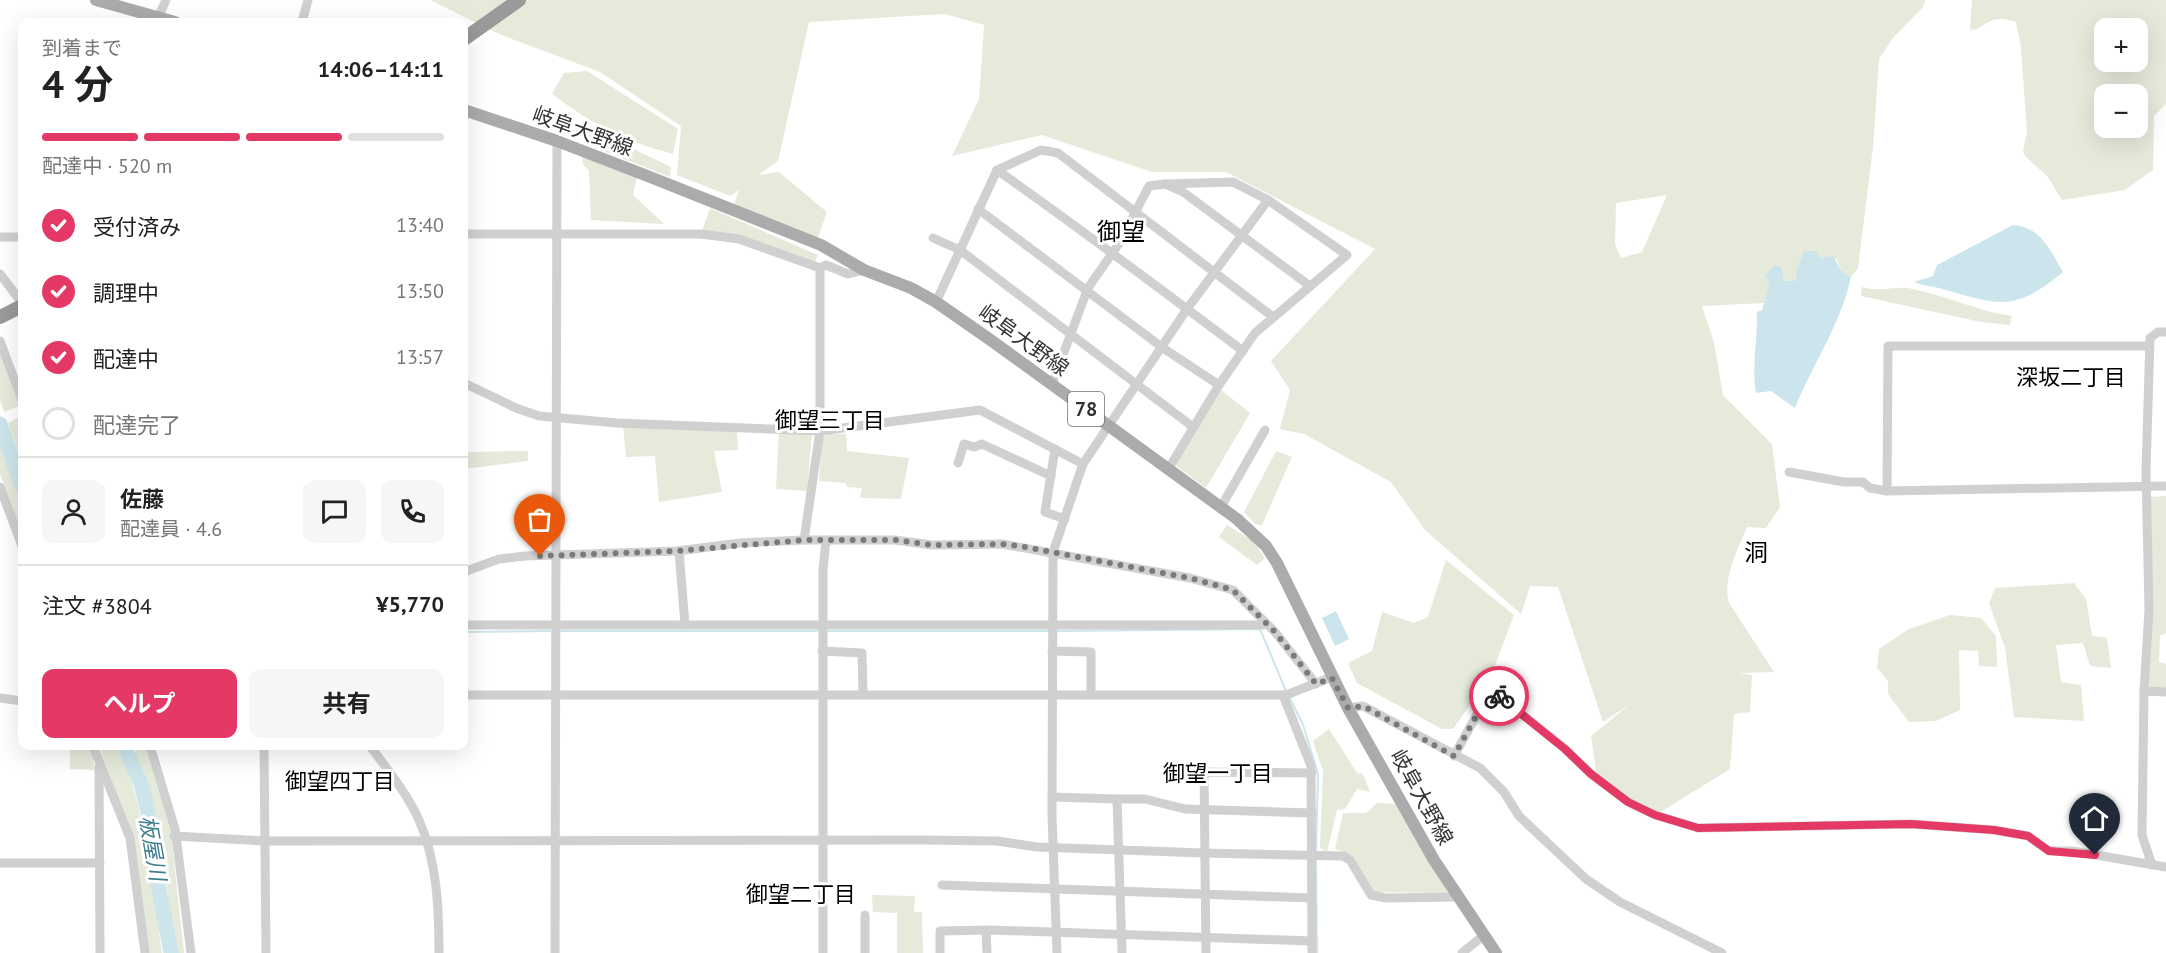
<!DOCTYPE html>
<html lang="ja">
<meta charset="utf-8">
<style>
:root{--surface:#fff;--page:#f6f6f6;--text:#222;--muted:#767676;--line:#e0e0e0;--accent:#e53965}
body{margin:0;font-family:"PT Sans","Noto Sans JP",sans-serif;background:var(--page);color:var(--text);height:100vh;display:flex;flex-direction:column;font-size:22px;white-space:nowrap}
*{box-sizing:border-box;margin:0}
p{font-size:20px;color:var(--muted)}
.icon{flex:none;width:33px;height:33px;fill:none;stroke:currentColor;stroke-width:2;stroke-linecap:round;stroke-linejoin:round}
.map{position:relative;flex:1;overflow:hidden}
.side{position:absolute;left:18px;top:18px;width:450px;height:732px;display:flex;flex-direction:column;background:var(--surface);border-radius:12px;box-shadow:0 6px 24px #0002}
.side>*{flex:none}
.fabs{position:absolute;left:2094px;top:18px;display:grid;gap:12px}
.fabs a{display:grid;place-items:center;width:54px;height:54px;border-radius:12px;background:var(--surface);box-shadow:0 6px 24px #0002;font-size:30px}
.pin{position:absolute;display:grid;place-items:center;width:51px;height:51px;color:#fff;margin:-62px -26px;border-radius:50% 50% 50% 0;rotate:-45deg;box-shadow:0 0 6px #0007}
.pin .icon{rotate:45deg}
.courier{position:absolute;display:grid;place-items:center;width:60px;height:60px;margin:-30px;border:4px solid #e53965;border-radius:50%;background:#fff;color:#222;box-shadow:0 2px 8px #0007}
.headline em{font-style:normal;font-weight:700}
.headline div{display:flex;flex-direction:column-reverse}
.headline{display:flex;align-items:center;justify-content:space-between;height:102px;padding:0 24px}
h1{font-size:39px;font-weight:700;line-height:45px}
.bar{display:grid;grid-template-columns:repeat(4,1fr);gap:9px 6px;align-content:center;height:72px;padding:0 24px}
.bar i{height:8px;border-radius:4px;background:var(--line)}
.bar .selected{background:var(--accent)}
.bar p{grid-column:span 4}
.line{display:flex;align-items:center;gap:15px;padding:0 24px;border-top:2px solid var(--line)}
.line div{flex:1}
.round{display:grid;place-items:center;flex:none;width:63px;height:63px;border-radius:12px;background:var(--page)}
ol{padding:0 24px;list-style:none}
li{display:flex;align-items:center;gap:18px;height:66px}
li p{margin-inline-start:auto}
li .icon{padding:6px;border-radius:50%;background:var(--accent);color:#fff;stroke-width:4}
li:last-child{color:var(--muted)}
li i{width:33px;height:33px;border:3px solid var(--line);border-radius:50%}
.action{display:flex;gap:12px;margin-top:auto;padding:12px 24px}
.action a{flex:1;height:69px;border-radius:12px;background:var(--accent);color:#fff;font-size:24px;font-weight:700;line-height:69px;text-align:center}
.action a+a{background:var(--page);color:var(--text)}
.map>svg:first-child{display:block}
.green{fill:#e5eadb;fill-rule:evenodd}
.water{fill:#cce5ec}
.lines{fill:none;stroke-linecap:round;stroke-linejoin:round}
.stream{stroke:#cce5ec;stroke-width:2}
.river{stroke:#cce5ec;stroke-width:15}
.minor{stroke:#d0d0d0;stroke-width:9}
.major{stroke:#ababab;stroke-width:12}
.highway{stroke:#9a9a9a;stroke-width:14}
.done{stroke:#7a7a7a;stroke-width:6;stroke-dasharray:0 10.8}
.route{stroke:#e53965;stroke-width:8}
.labels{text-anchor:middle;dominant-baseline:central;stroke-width:6;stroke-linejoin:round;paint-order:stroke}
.shield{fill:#fff;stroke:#707070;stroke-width:1.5}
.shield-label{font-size:20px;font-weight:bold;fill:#333}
.street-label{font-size:21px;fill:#333;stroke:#fff}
.neighbourhood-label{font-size:22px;fill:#000;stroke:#fff}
.water-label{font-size:22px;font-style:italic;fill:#3d7e8f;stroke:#fff}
.quarter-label{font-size:24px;fill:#000;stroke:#fff}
</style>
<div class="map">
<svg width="2166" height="953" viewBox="0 0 2166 953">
<rect width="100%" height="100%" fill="#fff"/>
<g class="green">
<path d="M430 0H1925L1923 7 1893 38 1879 59 1873 147 1858 268 1851 277 1841 270 1837 259 1797 270V281L1769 285 1764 303 1702 306 1714 343 1723 395 1772 444 1780 507 1766 528 1747 527C1738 549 1722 578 1729 603L1774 672 1739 673 1752 675 1750 712 1734 714 1730 769 1659 813 1641 806 1597 778 1591 736 1629 705 1603 722 1558 587 1530 586 1521 614 1425 530 1391 482 1304 434 1280 429 1290 390 1271 361 1375 249 1226 172H1152L1042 135 952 156 979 99 984 25 945 14 809 22 778 161 758 175 779 172 827 212 817 240 733 207 739 190 730 196 677 175 681 126 600 72 499 34ZM1667 195 1642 252 1621 258 1615 244 1616 203Z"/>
<path d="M1972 0H2166V104L2154 116 2153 170 2125 190 2062 200 2048 177 2025 156 2023 150 2027 132 2021 48 2016 22C1998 16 1991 19 1976 30L1970 29ZM2104 28H2138V62H2104ZM2104 94H2138V128H2104Z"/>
<path d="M587 71 678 129 673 154C620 140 596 126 552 94L564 73Z"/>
<path d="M590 128 671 167 670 177 583 143Z"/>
<path d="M582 156 637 177 633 195 664 224 591 220 589 171 583 164Z"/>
<path d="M710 208 818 255 815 262 702 231Z"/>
<path d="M1862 287C1879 293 1896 285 1913 289 1947 296 1977 311 2012 316L2010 325 1981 322 1861 296Z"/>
<path d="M0 346 22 405 4 412 0 400Z"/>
<path d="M1221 390 1250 413 1206 488 1174 464Z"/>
<path d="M22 416V462L8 423Z"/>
<path d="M623 425 737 431 738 450 714 451 722 492 659 502 655 456 626 457Z"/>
<path d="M779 431 812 433 807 491 776 489Z"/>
<path d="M827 433 846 434 847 451 909 458 901 499 860 498 862 488 847 487 846 483 819 481 822 439Z"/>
<path d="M0 436 22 497V536L0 474Z"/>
<path d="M528 451V461L464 469V452Z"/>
<path d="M1276 451 1292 457 1262 525 1255 524 1244 512Z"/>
<path d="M2166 496V633L2160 636 2159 662 2166 664V689L2149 688 2151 497Z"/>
<path d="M1227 525 1253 541 1265 558 1257 565 1219 537Z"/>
<path d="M1446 560 1514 615 1492 673 1453 729H1442L1357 683 1348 663 1372 651 1382 612 1414 623 1428 617Z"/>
<path d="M2074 583 2086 599 2092 636 2107 638 2111 668 2090 666 2083 643 2056 645 2061 682 2081 685 2084 721 2014 717 2005 648 1989 603 1995 588Z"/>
<path d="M1950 615 1981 618 1996 636 1997 667 1979 666 1978 651 1959 650 1960 710 1936 721 1909 722 1888 694V681L1877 668 1879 649 1909 629Z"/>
<path d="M1329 729 1357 773 1363 774 1370 792 1357 789 1345 809 1337 810 1327 852 1320 848 1323 771 1313 741Z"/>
<path d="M70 746H90L93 755 94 770 70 769Z"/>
<path d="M99 746H118C147 811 152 883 162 953H148L133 841Z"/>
<path d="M134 746H146L170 825 184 953H175L165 874Z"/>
<path d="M1377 803 1395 804 1449 893 1373 892 1351 855 1335 849 1343 813H1366Z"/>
<path d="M872 895 915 896 914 912H922L923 953H897V913L873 912Z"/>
</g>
<g class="water">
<path d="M2013 225C2041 227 2050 250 2063 272 2016 311 2000 306 1946 290 1935 286 1925 287 1914 282L1933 276 1937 265Z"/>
<path d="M1804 251H1816L1820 258 1833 256 1841 270 1851 277C1841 324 1812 365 1795 408L1771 391 1756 393C1751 367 1758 338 1757 312L1762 310 1769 285 1765 276 1775 265 1781 267 1784 281H1796L1797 270Z"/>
<path d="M1336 611 1349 639 1335 646 1322 618Z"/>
</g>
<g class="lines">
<g class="stream">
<path d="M561 631H817"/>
<path d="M828 631H1051"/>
<path d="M1056 631 1260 629 1286 691"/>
<path d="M464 632 550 631"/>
<path d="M1289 696 1303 725 1318 774 1316 853"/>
<path d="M1316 858 1317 953"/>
</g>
<g class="river">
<path d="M0 424 22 486"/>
<path d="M124 746 141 784 148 812 157 879 171 953"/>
</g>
<g class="minor">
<path d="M158 18 166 0"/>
<path d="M302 22 308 0"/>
<path d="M997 170 1041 150 1058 153 1273 317"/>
<path d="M1165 184 1233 182 1268 200 1347 255 1255 333 1219 385 1169 468"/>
<path d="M978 209 1163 348 1219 385"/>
<path d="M464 234H701L739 239 820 268"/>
<path d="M0 237H22"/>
<path d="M933 238 960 250 1193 427"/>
<path d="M0 274 22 303"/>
<path d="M936 302 997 170C1081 229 1162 290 1243 351"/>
<path d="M0 341 22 400"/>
<path d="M464 383 516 408 539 416 617 423 820 431 980 410 1083 464"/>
<path d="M1052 384 1088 288 1120 242 1149 186 1165 184 1183 192 1310 286"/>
<path d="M1055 449 1045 512 1065 519"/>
<path d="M958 463 964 444 974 447 982 444 1051 476"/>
<path d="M1789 472 1844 482H1863L1870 488 1887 491 2166 486"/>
<path d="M0 487 22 546"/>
<path d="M1887 491 1888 346H2149"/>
<path d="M1221 507 1265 430"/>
<path d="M804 540 820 431V268L826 265 848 274 864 270"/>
<path d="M679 551 685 625"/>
<path d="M464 572 499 559 525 556 677 551 740 543 804 540H895L932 545 1002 544 1190 578 1233 590 1275 632 1316 684"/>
<path d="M464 625H1263L1265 622"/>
<path d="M822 651 862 653 863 694"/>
<path d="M1052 651 1091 652V693"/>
<path d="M2144 691 2166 692"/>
<path d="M464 695H1286L1332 677"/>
<path d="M1283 695 1311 766 1312 953"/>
<path d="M0 698 22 701"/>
<path d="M1348 708 1363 706 1480 768 1504 792 1519 816 1586 879 1620 902 1722 953"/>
<path d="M93 746 130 838 145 953"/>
<path d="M150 746 175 829 191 953"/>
<path d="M264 746 266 953"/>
<path d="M370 746C387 769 407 793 419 820 437 861 439 908 439 953"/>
<path d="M1454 756 1491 689 1565 749 1591 774 1628 802 1655 815 1698 828 1911 824 1994 830 2028 836 2049 851H2073L2166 867"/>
<path d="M99 767 100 953"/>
<path d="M1052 797 1117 799"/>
<path d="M174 836 264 841 922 840 997 841 1037 847 1204 853 1343 856 1350 860 1371 895 1386 898 1457 897"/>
<path d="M0 863H100"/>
<path d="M2152 865 2142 835 2144 691 2149 610 2146 471 2150 338 2158 332H2166"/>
<path d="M942 885 1311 898"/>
<path d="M986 931 987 953"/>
<path d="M555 953 557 141"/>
<path d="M823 953V570L826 540"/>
<path d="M865 953V915"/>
<path d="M940 953V931L991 930 1311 941"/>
<path d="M1057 953 1052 816 1053 552 1083 464 1187 309 1268 200"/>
<path d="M1122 953 1117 799H1145L1185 809 1312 813"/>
<path d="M1206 953 1204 772 1312 773"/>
<path d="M1462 953 1483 936"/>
</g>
<g class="major">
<path d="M96 0 175 22"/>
<path d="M464 110 557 141 645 175 821 245 864 270 911 288 936 302 992 341 1237 519 1266 546 1277 563 1348 708 1434 860 1496 953"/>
</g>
<g class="highway">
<path d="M464 39 519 0"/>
<path d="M0 317 22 306"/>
</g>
</g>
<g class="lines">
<path class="done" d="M540 556 677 551 804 540H895L932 545 1002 544 1019 546 1190 578 1233 590 1275 632 1316 684 1332 678 1348 708 1363 706 1454 756 1491 689 1499 696"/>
<path class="route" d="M1499 696 1565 749 1591 774 1628 802 1655 815 1698 828 1911 824 1994 830 2028 836 2049 851 2095 855"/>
</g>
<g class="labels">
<rect class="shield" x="1068" y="392" width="36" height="34" rx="4.5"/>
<g class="shield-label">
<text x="1086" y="409">78</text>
</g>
<g class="street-label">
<text transform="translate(583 131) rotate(20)">岐阜大野線</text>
<text transform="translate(1024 340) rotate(36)">岐阜大野線</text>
<text transform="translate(1422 797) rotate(61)">岐阜大野線</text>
</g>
<g class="neighbourhood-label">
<text x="2071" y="377">深坂二丁目</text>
<text x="830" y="420">御望三丁目</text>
<text x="1218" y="773">御望一丁目</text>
<text x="340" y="781">御望四丁目</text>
<text x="801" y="894">御望二丁目</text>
</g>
<g class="water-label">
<text transform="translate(153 848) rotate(80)">板屋川</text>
</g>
<g class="quarter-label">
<text x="1121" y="231">御望</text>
<text x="1756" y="552">洞</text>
</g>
</g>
</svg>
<div class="fabs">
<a>+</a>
<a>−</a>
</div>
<div class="pin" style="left:540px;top:556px;background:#ea580c"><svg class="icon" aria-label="bag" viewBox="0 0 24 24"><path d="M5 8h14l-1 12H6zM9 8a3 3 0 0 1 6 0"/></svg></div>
<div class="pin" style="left:2095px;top:855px;background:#1f2937"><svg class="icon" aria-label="home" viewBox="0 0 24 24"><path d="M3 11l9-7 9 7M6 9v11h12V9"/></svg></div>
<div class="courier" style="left:1499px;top:696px"><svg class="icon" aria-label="bike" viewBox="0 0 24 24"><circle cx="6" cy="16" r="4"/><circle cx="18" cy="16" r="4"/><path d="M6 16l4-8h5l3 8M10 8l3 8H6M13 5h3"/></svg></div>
<section class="side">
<div class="headline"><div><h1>4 分</h1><p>到着まで</p></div><em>14:06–14:11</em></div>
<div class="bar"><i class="selected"></i><i class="selected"></i><i class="selected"></i><i></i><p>配達中 · 520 m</p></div>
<ol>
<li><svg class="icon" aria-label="check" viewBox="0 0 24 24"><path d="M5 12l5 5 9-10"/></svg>受付済み<p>13:40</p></li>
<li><svg class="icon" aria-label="check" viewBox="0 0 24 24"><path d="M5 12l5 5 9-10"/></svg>調理中<p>13:50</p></li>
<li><svg class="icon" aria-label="check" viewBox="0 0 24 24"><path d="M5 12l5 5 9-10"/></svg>配達中<p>13:57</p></li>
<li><i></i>配達完了</li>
</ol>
<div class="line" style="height:108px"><a class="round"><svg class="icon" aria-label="person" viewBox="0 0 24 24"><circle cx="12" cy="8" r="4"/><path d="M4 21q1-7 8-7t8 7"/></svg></a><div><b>佐藤</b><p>配達員 · 4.6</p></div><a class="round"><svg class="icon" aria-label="chat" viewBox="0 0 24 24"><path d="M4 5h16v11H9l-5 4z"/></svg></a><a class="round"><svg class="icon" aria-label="phone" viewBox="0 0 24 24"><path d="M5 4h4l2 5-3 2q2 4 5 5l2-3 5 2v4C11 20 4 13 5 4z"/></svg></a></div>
<div class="line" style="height:78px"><div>注文 #3804</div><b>¥5,770</b></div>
<div class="action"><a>ヘルプ</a><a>共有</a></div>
</section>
</div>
